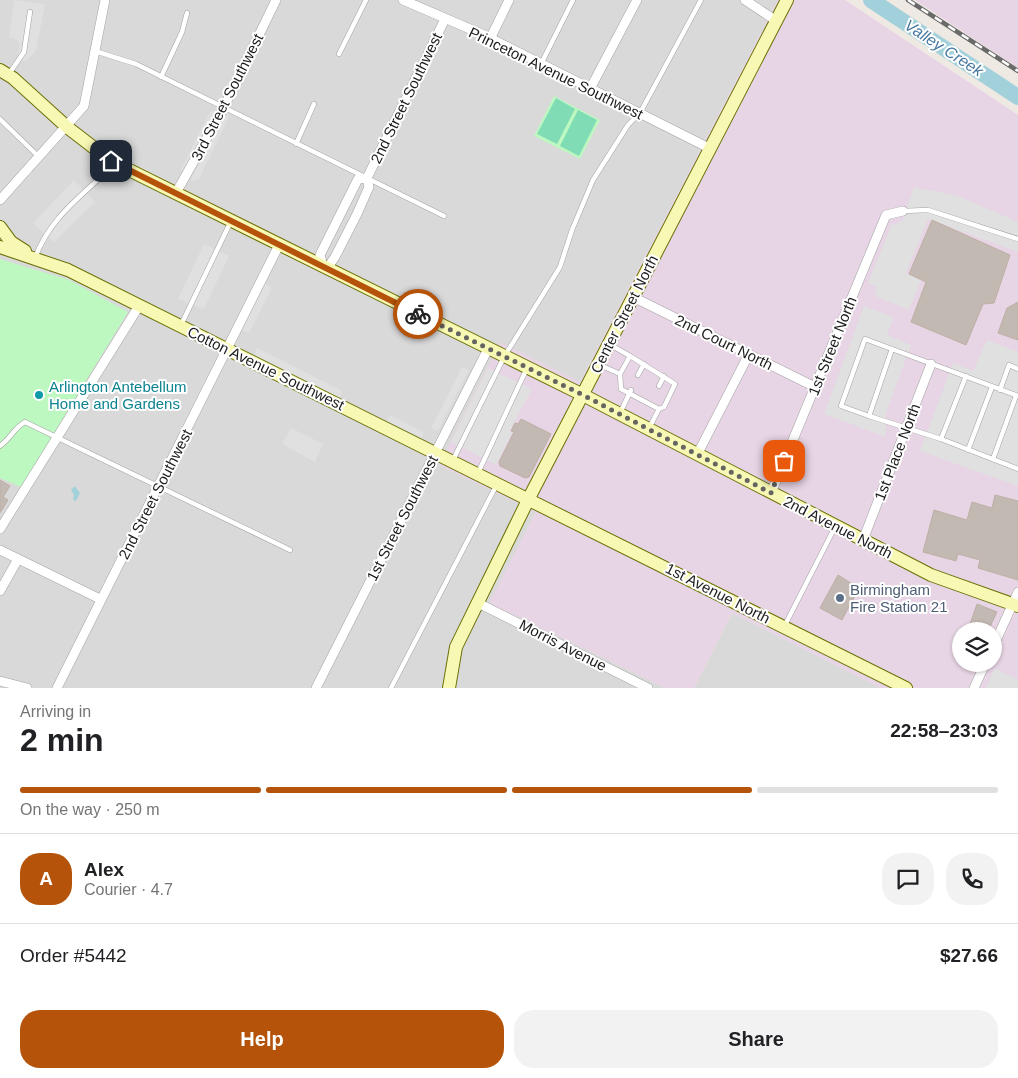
<!DOCTYPE html>
<meta charset="utf-8">
<style>
:root{--surface:#fff;--page:#f2f2f2;--text:#202124;--muted:#757577;--line:#e0e0e0;--accent:#b45309}
body{margin:0;font-family:Helvetica,sans-serif;background:var(--page);color:var(--text);height:100vh;display:flex;flex-direction:column;font-size:19px;white-space:nowrap}
*{box-sizing:border-box;margin:0}
p{font-size:16px;color:var(--muted)}
.icon{flex:none;width:28px;height:28px;fill:none;stroke:currentColor;stroke-width:2;stroke-linecap:round;stroke-linejoin:round}
.map{position:relative;height:688px;overflow:hidden}
.panel{display:flex;flex-direction:column;background:var(--surface);flex:1}
.panel>*{flex:none}
.buttons{position:absolute;left:952px;top:622px;display:grid;gap:10px}
.buttons a{display:grid;place-items:center;width:50px;height:50px;border-radius:50%;background:var(--surface);box-shadow:0 1px 4px #0004;font-size:25px}
.pin{position:absolute;display:grid;place-items:center;width:42px;height:42px;color:#fff;margin:-21px;border-radius:10px;box-shadow:0 2px 8px #0006}
.courier{position:absolute;display:grid;place-items:center;width:50px;height:50px;margin:-25px;border:4px solid #b45309;border-radius:50%;background:#fff;color:#222;box-shadow:0 1px 6px #0007}
.headline em{font-style:normal;font-weight:600}
.headline div{display:flex;flex-direction:column-reverse}
.headline{display:flex;align-items:center;justify-content:space-between;height:85px;padding:0 20px}
h1{font-size:32px;font-weight:600;line-height:38px}
.bar{display:grid;grid-template-columns:repeat(4,1fr);gap:8px 5px;align-content:center;height:60px;padding:0 20px}
.bar i{height:6px;border-radius:4px;background:var(--line)}
.bar .active{background:var(--accent)}
.bar p{grid-column:span 4}
.line{display:flex;align-items:center;gap:12px;padding:0 20px;border-top:1px solid var(--line)}
.line div{flex:1}
.round{display:grid;place-items:center;flex:none;width:52px;height:52px;border-radius:20px;background:var(--page)}
.action{display:flex;gap:10px;margin-top:auto;padding:10px 20px}
.action a{flex:1;height:58px;border-radius:20px;background:var(--accent);color:#fff;font-size:20px;font-weight:600;line-height:58px;text-align:center}
.action a+a{background:var(--page);color:var(--text)}
.map>svg:first-child{display:block}
.residential{fill:#dad9d9}
.industrial{fill:#e7d4e4;fill-rule:evenodd}
.park{fill:#bef8c1}
.pitch{fill:#80dcb5}
.parking{fill:#e0e0e0}
.water{fill:#a3d1db}
.lines{fill:none;stroke-linecap:round;stroke-linejoin:round}
.river{stroke:#a3d1db;stroke-width:16}
.building{fill:#c2b9b2;stroke:#bfafa5}
.lane-casing{stroke:#a3a3a3;stroke-width:5.5}
.street-casing{stroke:#a3a3a3;stroke-width:10}
.secondary-casing{stroke:#6a7106;stroke-width:14}
.lane{stroke:#fff;stroke-width:4.5}
.street{stroke:#fff;stroke-width:9}
.secondary{stroke:#f8f8b5;stroke-width:12}
.rail-casing{stroke:#6a6a6a;stroke-width:4.5}
.rail{stroke:#fff;stroke-width:2.5;stroke-dasharray:8;stroke-linecap:butt}
.done{stroke:#666461;stroke-width:5;stroke-dasharray:0 9}
.route{stroke:#b45309;stroke-width:6}
.culture-dot{fill:#0f9aa8;stroke:#fff;stroke-width:2}
.service-dot{fill:#5c6f8a;stroke:#fff;stroke-width:2}
.labels{text-anchor:middle;dominant-baseline:central;stroke-width:4;stroke-linejoin:round;paint-order:stroke}
.street-label{font-size:15px;fill:#1c1c1c;stroke:#fff}
.culture-label{font-size:15px;fill:#0d838f;stroke:#fff;text-anchor:start}
.service-label{font-size:15px;fill:#4e5e75;stroke:#fff;text-anchor:start}
.water-label{font-size:16px;font-style:italic;fill:#4879a2;stroke:#fff}
</style>
<div class="map">
<svg width="1018" height="688" viewBox="0 0 1018 688">
<rect width="100%" height="100%" fill="#eee9e2"/>
<g class="residential">
<path d="M0 0H778L580 382 439 465 536 512 490 603 666 688H0Z"/>
<path d="M732 613 881 688H694Z"/>
</g>
<g class="industrial">
<path d="M778 0H845L1018 115V688H881L732 613 694 688H666L489 603 536 512 439 465 500 342 580 382ZM961 631H994V664H961Z"/>
<path d="M915 0H1018V68Z"/>
</g>
<g class="park">
<path d="M554 96 600 120 580 159 534 136Z"/>
<path d="M0 259 69 280 128 312 21 487 0 478Z"/>
</g>
<g class="pitch">
<path d="M556 98 575 109 557 144 537 134Z"/>
<path d="M578 110 597 120 579 156 560 146Z"/>
</g>
<g class="parking">
<path d="M14 0 45 4 36 51 25 62 17 55 20 45 16 39 9 37Z"/>
<path d="M217 110 187 170 180 171 210 112Z"/>
<path d="M230 115 199 179 190 181 223 116Z"/>
<path d="M74 180 95 202 54 242 33 223Z"/>
<path d="M914 187 958 196 1018 222V252L928 219 906 273 921 280 909 310 875 296 877 287 868 283 891 226 903 220Z"/>
<path d="M204 244 229 256 204 309 178 299Z"/>
<path d="M265 284 272 288 249 333 242 330Z"/>
<path d="M864 306 894 317 887 335 911 345 886 413V437L824 414Z"/>
<path d="M987 340 1018 352V486L920 451 953 363 973 371Z"/>
<path d="M257 348 342 391 340 398 254 355Z"/>
<path d="M462 367 469 370 438 431 431 428Z"/>
<path d="M488 368 532 389 510 430 512 433 496 465 451 442Z"/>
<path d="M390 415 423 432 422 439 386 422Z"/>
<path d="M291 428 323 444 315 462 282 444Z"/>
<path d="M995 668 1018 680V688H986Z"/>
</g>
<path class="water" d="M75 486 80 493 76 501 73 500 74 495 71 490Z"/>
<g class="lines">
<path class="river" d="M871 0 1018 97"/>
</g>
<g class="building">
<path d="M932 220 1010 255 994 303 983 304 966 345 911 322 926 282 909 274Z"/>
<path d="M1018 302V340L998 333 1007 308Z"/>
<path d="M521 419 551 434 529 477 525 478 500 466 499 462 514 432 511 431 515 423 518 424Z"/>
<path d="M0 480 10 486 3 497 8 500 0 513Z"/>
<path d="M995 495 1018 501V580L978 568 980 560 958 554 956 561 923 552 934 510 967 520 972 502 992 508Z"/>
<path d="M838 575 859 588 842 620 820 608Z"/>
<path d="M977 604 997 612 988 631 970 624Z"/>
</g>
<g class="lines">
<defs>
<g id="lane">
<path d="M95 51 136 64 444 216"/>
<path d="M339 54 366 0"/>
<path d="M541 64 573 0"/>
<path d="M9 74 24 52 30 12"/>
<path d="M161 77 182 32 187 13"/>
<path d="M0 119 38 156"/>
<path d="M296 144 314 104"/>
<path d="M903 211 928 210 1018 239"/>
<path d="M35 258C51 215 83 196 114 164"/>
<path d="M181 325 231 221"/>
<path d="M609 344 630 356"/>
<path d="M892 349 869 416 841 406 865 339 1018 396"/>
<path d="M600 365 620 374"/>
<path d="M638 375 644 364"/>
<path d="M966 376 941 439 1018 469"/>
<path d="M659 386 664 376"/>
<path d="M1000 390 1009 365 1018 369"/>
<path d="M620 413 631 390"/>
<path d="M869 416 941 439"/>
<path d="M649 428 659 409 664 407 675 384 630 356 620 374 621 389 659 409"/>
<path d="M0 446C10 439 15 427 25 422L290 550"/>
<path d="M968 450 992 387"/>
<path d="M993 459 1016 396"/>
<path d="M453 460 504 357 560 267 572 230 593 180 628 125 640 113 701 0"/>
<path d="M478 473 527 368"/>
<path d="M785 625 835 527"/>
<path d="M391 688 496 486"/>
</g>
<g id="street">
<path d="M403 0 484 35 709 148"/>
<path d="M745 0 775 20"/>
<path d="M490 39 509 0"/>
<path d="M590 89 637 0"/>
<path d="M367 178 358 179 320 255 323 266 330 264 335 257 357 214 369 187 367 178 445 19"/>
<path d="M176 193 224 107 276 0"/>
<path d="M0 200 84 106 105 0"/>
<path d="M633 297 815 387"/>
<path d="M697 455 749 354"/>
<path d="M771 493 886 215 903 211"/>
<path d="M0 529 139 306"/>
<path d="M863 540 931 364"/>
<path d="M0 550 100 599"/>
<path d="M0 591 18 559"/>
<path d="M478 603 648 688"/>
<path d="M994 645 1018 592"/>
<path d="M0 681 27 688"/>
<path d="M57 688 279 245"/>
<path d="M316 688 488 349"/>
<path d="M974 688 985 664"/>
</g>
<g id="secondary">
<path d="M0 70 13 78 67 127 111 161 583 395 931 575 1018 606"/>
<path d="M0 227 11 242 25 251"/>
<path d="M0 247 68 270 906 688"/>
<path d="M449 688 456 647 529 498 787 0"/>
</g>
</defs>
<use href="#lane" class="lane-casing"/>
<use href="#street" class="street-casing"/>
<use href="#secondary" class="secondary-casing"/>
<use href="#lane" class="lane"/>
<use href="#street" class="street"/>
<use href="#secondary" class="secondary"/>
<defs>
<path id="rail" d="M908 0 1018 71"/>
</defs>
<use href="#rail" class="rail-casing"/>
<use href="#rail" class="rail"/>
</g>
<g class="lines">
<path class="done" d="M418 314 583 395 771 493 784 461"/>
<path class="route" d="M111 161 418 314"/>
</g>
<circle class="culture-dot" cx="39" cy="395" r="5"/>
<circle class="service-dot" cx="840" cy="598" r="5"/>
<g class="labels">
<g class="street-label">
<text transform="translate(556 73) rotate(26)">Princeton Avenue Southwest</text>
<text transform="translate(227 97) rotate(-63)">3rd Street Southwest</text>
<text transform="translate(406 98) rotate(-64)">2nd Street Southwest</text>
<text transform="translate(624 314) rotate(-63)">Center Street North</text>
<text transform="translate(724 342) rotate(26)">2nd Court North</text>
<text transform="translate(832 346) rotate(-68)">1st Street North</text>
<text transform="translate(266 368) rotate(26)">Cotton Avenue Southwest</text>
<text transform="translate(897 452) rotate(-69)">1st Place North</text>
<text transform="translate(155 494) rotate(-63)">2nd Street Southwest</text>
<text transform="translate(402 518) rotate(-63)">1st Street Southwest</text>
<text transform="translate(838 527) rotate(27)">2nd Avenue North</text>
<text transform="translate(718 593) rotate(27)">1st Avenue North</text>
<text transform="translate(563 645) rotate(27)">Morris Avenue</text>
</g>
<g class="culture-label">
<text x="49" y="386">Arlington Antebellum<tspan x="49" dy="17">Home and Gardens</tspan></text>
</g>
<g class="service-label">
<text x="850" y="589">Birmingham<tspan x="850" dy="17">Fire Station 21</tspan></text>
</g>
<g class="water-label">
<text transform="translate(944 48) rotate(33)">Valley Creek</text>
</g>
</g>
</svg>
<div class="buttons">
<a><svg class="icon" aria-label="layers" viewBox="0 0 24 24"><path d="M12 4l9 5-9 5-9-5zM3 14l9 5 9-5"/></svg></a>
</div>
<div class="pin" style="left:784px;top:461px;background:#ea580c"><svg class="icon" aria-label="bag" viewBox="0 0 24 24"><path d="M5 8h14l-1 12H6zM9 8a3 3 0 0 1 6 0"/></svg></div>
<div class="pin" style="left:111px;top:161px;background:#1f2937"><svg class="icon" aria-label="home" viewBox="0 0 24 24"><path d="M3 11l9-7 9 7M6 9v11h12V9"/></svg></div>
<div class="courier" style="left:418px;top:314px"><svg class="icon" aria-label="bike" viewBox="0 0 24 24"><circle cx="6" cy="16" r="4"/><circle cx="18" cy="16" r="4"/><path d="M6 16l4-8h5l3 8M10 8l3 8H6M13 5h3"/></svg></div>
</div>
<section class="panel">
<div class="headline"><div><h1>2 min</h1><p>Arriving in</p></div><em>22:58–23:03</em></div>
<div class="bar"><i class="active"></i><i class="active"></i><i class="active"></i><i></i><p>On the way · 250 m</p></div>
<div class="line" style="height:90px"><b class="round" style="background:var(--accent);color:#fff">A</b><div><b>Alex</b><p>Courier · 4.7</p></div><a class="round"><svg class="icon" aria-label="chat" viewBox="0 0 24 24"><path d="M4 5h16v11H9l-5 4z"/></svg></a><a class="round"><svg class="icon" aria-label="phone" viewBox="0 0 24 24"><path d="M5 4h4l2 5-3 2q2 4 5 5l2-3 5 2v4C11 20 4 13 5 4z"/></svg></a></div>
<div class="line" style="height:65px"><div>Order #5442</div><b>$27.66</b></div>
<div class="action"><a>Help</a><a>Share</a></div>
</section>
